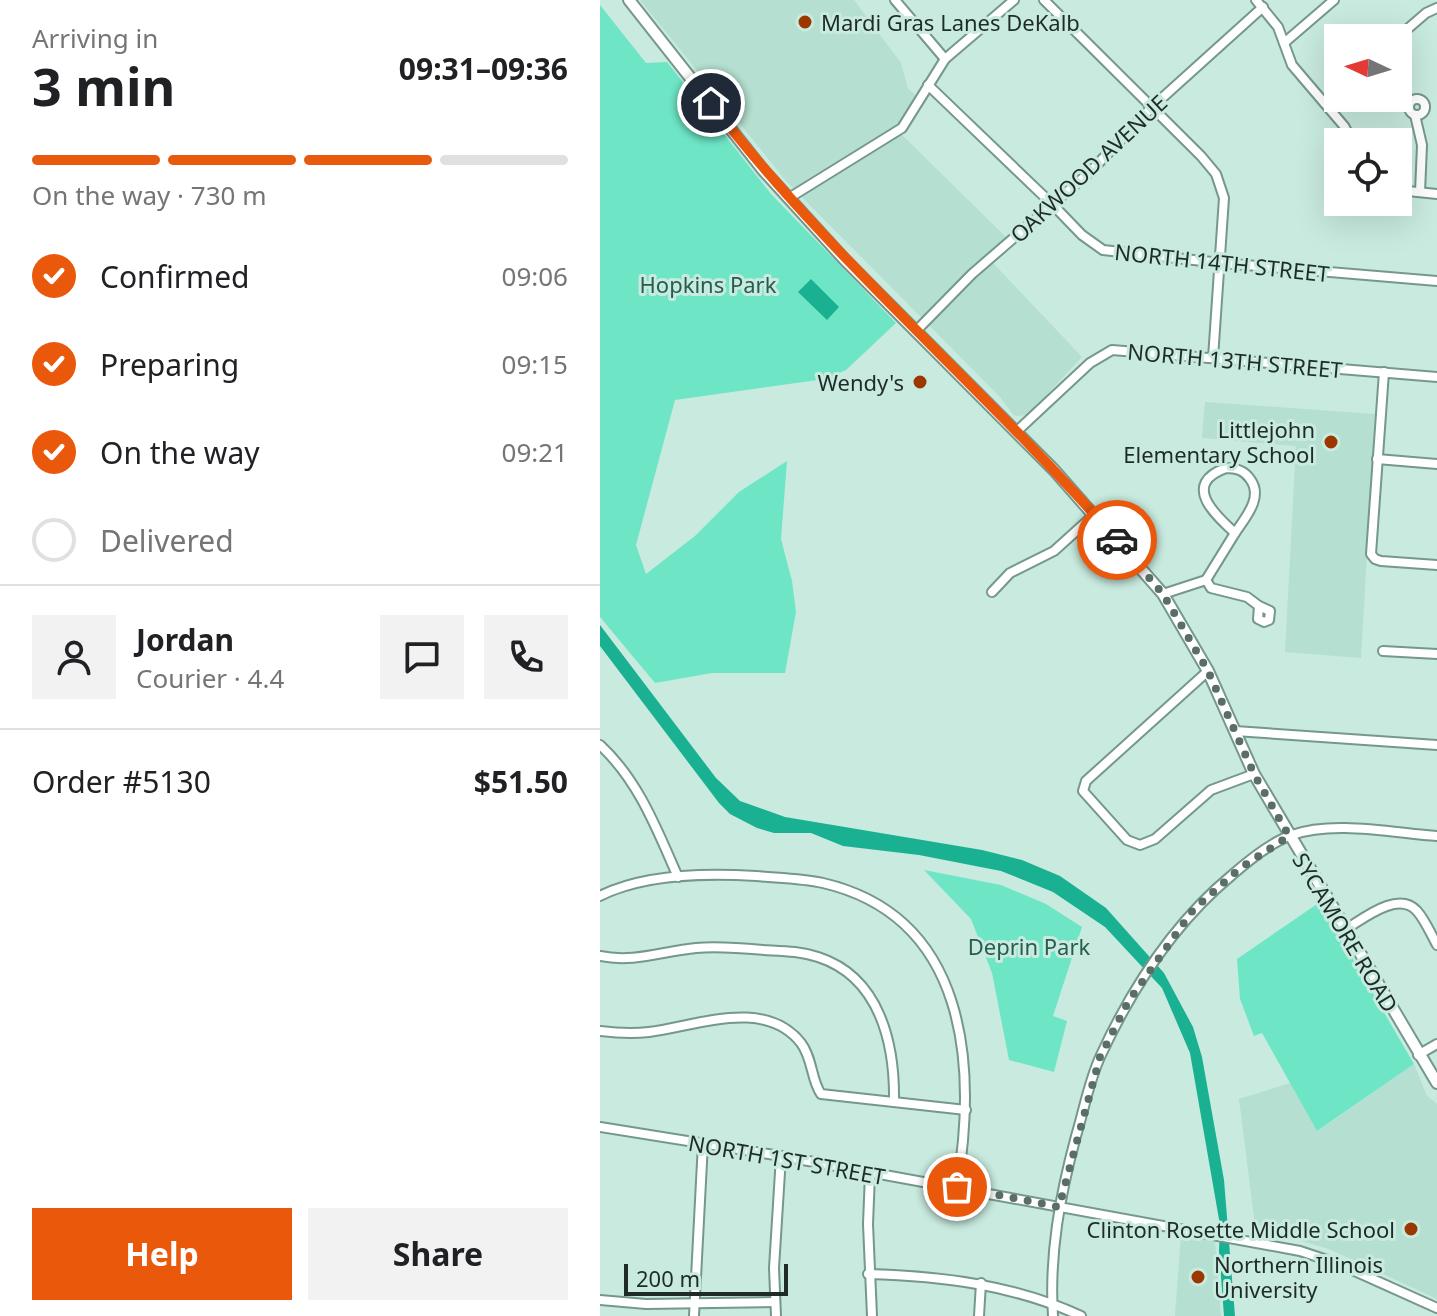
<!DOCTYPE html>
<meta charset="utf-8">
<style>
:root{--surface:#fff;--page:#f2f2f2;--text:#202124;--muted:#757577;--line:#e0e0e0;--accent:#ea580c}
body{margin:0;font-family:"Noto Sans",sans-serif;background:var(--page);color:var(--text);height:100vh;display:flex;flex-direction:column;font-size:30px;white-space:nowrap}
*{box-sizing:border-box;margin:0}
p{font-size:26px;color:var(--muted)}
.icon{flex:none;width:44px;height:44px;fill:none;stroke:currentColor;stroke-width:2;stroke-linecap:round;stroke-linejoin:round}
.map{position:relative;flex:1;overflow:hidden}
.drawer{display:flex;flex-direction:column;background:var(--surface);width:600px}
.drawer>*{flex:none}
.needle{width:52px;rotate:274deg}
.controls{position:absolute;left:724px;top:24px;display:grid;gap:16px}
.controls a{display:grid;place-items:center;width:88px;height:88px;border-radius:0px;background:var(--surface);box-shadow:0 8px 32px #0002;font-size:40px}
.scale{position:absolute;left:24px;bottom:20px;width:164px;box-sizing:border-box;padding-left:8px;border:4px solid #1e2b27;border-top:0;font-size:22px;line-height:28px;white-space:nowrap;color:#1e2b27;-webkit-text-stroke:6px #c8eadf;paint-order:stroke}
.pin{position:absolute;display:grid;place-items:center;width:68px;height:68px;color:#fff;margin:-34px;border:4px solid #fff;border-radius:50%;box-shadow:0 2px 8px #0007}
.courier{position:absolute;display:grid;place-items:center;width:80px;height:80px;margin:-40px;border:6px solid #ea580c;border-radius:50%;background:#fff;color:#222;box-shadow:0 2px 10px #0007}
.headline em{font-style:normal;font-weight:700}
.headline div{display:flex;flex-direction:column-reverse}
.headline{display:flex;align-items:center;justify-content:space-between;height:136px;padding:0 32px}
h1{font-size:52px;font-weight:700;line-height:60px}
.bar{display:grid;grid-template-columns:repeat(4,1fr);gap:12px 8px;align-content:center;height:96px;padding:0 32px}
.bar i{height:10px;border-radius:6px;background:var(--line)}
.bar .active{background:var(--accent)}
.bar p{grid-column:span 4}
.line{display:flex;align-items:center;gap:20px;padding:0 32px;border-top:2px solid var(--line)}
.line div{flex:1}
.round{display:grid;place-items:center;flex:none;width:84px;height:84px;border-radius:0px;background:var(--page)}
ol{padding:0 32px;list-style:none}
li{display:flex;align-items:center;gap:24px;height:88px}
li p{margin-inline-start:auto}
li .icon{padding:8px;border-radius:50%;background:var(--accent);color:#fff;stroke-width:4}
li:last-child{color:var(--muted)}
li i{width:44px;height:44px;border:4px solid var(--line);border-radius:50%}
.button{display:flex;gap:16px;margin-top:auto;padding:16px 32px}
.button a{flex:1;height:92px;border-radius:0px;background:var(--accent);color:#fff;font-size:32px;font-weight:700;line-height:92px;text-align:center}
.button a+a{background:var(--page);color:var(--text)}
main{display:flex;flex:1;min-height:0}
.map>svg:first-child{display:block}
.built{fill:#b4dfd1}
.green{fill:#6ee6c6}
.water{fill:#19b191}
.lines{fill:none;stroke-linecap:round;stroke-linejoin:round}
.minor-casing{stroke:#76978c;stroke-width:12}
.major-casing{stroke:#76978c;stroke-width:14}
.minor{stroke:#fff;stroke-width:8}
.major{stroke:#fff;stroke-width:10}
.done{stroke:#5a6e67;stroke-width:8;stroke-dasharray:0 14.4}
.route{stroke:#ea580c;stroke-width:10}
.poi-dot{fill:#9b3800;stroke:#c8eadf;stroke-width:3}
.labels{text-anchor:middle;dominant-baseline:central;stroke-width:6;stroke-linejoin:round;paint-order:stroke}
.poi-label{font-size:22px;fill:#1e2b27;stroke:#c8eadf;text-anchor:end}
.street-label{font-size:22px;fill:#1e2b27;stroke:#c8eadf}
.park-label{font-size:22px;fill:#275d4e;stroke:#c8eadf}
</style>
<main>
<section class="drawer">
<div class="headline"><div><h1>3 min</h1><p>Arriving in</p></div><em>09:31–09:36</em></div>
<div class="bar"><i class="active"></i><i class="active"></i><i class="active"></i><i></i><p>On the way · 730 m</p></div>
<ol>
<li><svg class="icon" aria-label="check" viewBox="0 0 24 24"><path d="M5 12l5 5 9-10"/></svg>Confirmed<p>09:06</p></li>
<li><svg class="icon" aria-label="check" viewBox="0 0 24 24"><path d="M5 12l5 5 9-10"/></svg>Preparing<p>09:15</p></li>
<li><svg class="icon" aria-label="check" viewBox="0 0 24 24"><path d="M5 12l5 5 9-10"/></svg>On the way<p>09:21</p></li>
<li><i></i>Delivered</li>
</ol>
<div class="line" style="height:144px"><a class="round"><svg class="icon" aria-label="person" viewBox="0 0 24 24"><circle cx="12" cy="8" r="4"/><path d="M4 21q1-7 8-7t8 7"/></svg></a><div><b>Jordan</b><p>Courier · 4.4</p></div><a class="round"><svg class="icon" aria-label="chat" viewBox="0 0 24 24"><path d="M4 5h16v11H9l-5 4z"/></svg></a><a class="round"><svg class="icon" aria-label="phone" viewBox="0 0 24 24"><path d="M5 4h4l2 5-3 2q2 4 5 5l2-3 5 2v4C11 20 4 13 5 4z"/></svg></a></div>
<div class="line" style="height:104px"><div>Order #5130</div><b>$51.50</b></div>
<div class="button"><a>Help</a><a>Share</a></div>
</section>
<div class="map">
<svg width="837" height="1316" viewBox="0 0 837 1316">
<rect width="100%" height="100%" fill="#c8eadf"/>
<g class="built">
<path d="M40 0H254L301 63 308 89 323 101 314 119 301 134 413 244 393 263 482 357 428 415 416 416 412 413 400 397 187 182Z"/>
<path d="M605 402 775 414 761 658 685 652 696 446 602 438Z"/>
<path d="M814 1064 827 1096 837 1104V1299L729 1249 687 1237 656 1233 639 1099 690 1083 718 1131Z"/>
<path d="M581 1234 615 1241 621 1316H575Z"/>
</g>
<g class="green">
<path d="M0 5 46 63 67 62 171 194 296 323 246 370 225 379 75 400 36 545 46 574 95 536 139 492 187 461 181 539 192 581 196 612 185 673H112L55 683 0 617Z"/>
<path d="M324 870 401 885 446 904 482 927 453 1016 467 1021 454 1072 409 1060 392 973 371 919Z"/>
<path d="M720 902 814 1064 717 1131 662 1033 654 1036 640 999 637 959Z"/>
</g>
<g class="water">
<path d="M211 279 239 307 227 320 198 292Z"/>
<path d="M0 625 116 778 140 801 185 817 382 850 422 860 460 876 506 908 564 973 593 1027 602 1057 624 1180 635 1316H624L619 1251 620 1225 590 1053 562 988 505 927 453 892 401 871 319 855 243 846 211 833H174L157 828 130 814 119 803 0 646Z"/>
</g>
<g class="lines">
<defs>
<g id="minor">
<path d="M295 0 345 59"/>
<path d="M444 0 601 156 616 174 624 198 613 358"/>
<path d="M656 0 678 27 692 65 744 126 753 142"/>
<path d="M797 38 826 13 837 8"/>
<path d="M684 43 734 0"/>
<path d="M328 85 453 205 482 235 503 250 621 263 837 281"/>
<circle cx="817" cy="107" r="8"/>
<path d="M724 102 738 90"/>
<path d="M815 115 822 145 820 192"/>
<path d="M798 190 837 194"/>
<path d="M189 198 302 128 345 59 414 0"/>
<path d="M316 331 372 274 491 171 551 108 663 7"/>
<path d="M784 372 771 554 775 559 781 561 837 565"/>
<path d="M416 432 490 363 512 350 837 377"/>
<path d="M777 459 837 464"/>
<path d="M626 468C636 468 644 470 650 479 664 497 645 518 635 533 615 515 581 484 626 468Z"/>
<path d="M606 580 611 588 647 597 659 606"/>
<path d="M606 580 635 533"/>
<path d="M392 592 410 573 454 551 495 514"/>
<path d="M563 594 606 580"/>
<path d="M659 606 670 611 669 620 664 622 658 619Z"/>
<path d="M783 651 837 654"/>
<path d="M608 671 486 781 483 791 527 840 540 845 555 839 611 790 654 774"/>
<path d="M635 731 837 745"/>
<path d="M0 745C39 781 57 830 78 877"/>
<path d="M0 896C43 874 109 873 156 876 178 878 201 878 223 883 368 917 377 1066 357 1187"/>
<path d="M746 929C763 919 798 890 817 911 825 920 831 934 837 945"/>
<path d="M0 956C34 963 63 951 96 948 119 946 141 948 164 950 182 951 200 951 218 957 280 977 295 1044 294 1102"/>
<path d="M0 1031C16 1033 33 1034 49 1032 97 1026 165 997 201 1043 213 1059 211 1080 221 1094L366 1110"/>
<path d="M818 1055 837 1044"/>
<path d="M0 1127 181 1156 700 1251 739 1264 837 1308"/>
<path d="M270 1174 268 1224 272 1316"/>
<path d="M268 1274C342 1276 414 1285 481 1316"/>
<path d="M0 1300 46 1304 175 1302"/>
<path d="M94 1316 103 1143"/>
<path d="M176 1316 174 1268 181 1156"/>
<path d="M379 1316 381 1283"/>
<path d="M453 1316C449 1255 460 1195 476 1136 484 1110 489 1080 501 1055 532 988 575 922 632 875 649 860 671 842 692 835 733 820 794 833 837 836"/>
</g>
<path id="major" d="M29 0 163 170 244 259 454 470 563 594 608 671 654 774 837 1083"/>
</defs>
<use href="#minor" class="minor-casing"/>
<use href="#major" class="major-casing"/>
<use href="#minor" class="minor"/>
<use href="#major" class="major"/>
</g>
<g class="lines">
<path class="done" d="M357 1187 459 1207 500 1057 528 1002 593 910 639 869 689 836 654 774 608 671 563 594 517 540"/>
<path class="route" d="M111 103C233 262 387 390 517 540"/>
</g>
<g class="poi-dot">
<circle cx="205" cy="22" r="8"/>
<circle cx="320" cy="382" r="8"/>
<circle cx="731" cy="442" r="8"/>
<circle cx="811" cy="1229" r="8"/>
<circle cx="598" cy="1277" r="8"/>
</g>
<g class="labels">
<g class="poi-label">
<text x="221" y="22" text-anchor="start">Mardi Gras Lanes DeKalb</text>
<text x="304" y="382">Wendy's</text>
<text x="715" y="429">Littlejohn<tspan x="715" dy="25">Elementary School</tspan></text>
<text x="795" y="1229">Clinton Rosette Middle School</text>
<text x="614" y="1264" text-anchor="start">Northern Illinois<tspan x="614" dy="25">University</tspan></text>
</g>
<g class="street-label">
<text transform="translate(488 168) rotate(-43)">OAKWOOD AVENUE</text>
<text transform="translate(622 262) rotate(6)">NORTH 14TH STREET</text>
<text transform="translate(635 360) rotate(5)">NORTH 13TH STREET</text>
<text transform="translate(746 932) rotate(59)">SYCAMORE ROAD</text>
<text transform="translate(187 1159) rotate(10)">NORTH 1ST STREET</text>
</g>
<g class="park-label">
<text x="108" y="284">Hopkins Park</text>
<text x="429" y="946">Deprin Park</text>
</g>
</g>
</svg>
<div class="controls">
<a><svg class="needle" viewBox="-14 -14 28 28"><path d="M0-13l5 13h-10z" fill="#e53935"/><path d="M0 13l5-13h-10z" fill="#757577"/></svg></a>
<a><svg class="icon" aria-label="locate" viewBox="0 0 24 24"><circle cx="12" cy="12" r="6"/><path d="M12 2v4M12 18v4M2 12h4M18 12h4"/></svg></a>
</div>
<div class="scale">200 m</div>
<div class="pin" style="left:357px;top:1187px;background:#ea580c"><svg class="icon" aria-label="bag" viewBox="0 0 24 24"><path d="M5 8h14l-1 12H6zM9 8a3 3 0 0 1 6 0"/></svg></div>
<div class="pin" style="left:111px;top:103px;background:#1f2937"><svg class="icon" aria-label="home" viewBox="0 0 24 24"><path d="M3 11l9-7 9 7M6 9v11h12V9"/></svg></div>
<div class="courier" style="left:517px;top:540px"><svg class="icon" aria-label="car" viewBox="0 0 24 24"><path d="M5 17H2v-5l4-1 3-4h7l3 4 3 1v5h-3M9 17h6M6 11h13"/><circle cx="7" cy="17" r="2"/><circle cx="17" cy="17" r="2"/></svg></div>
</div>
</main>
